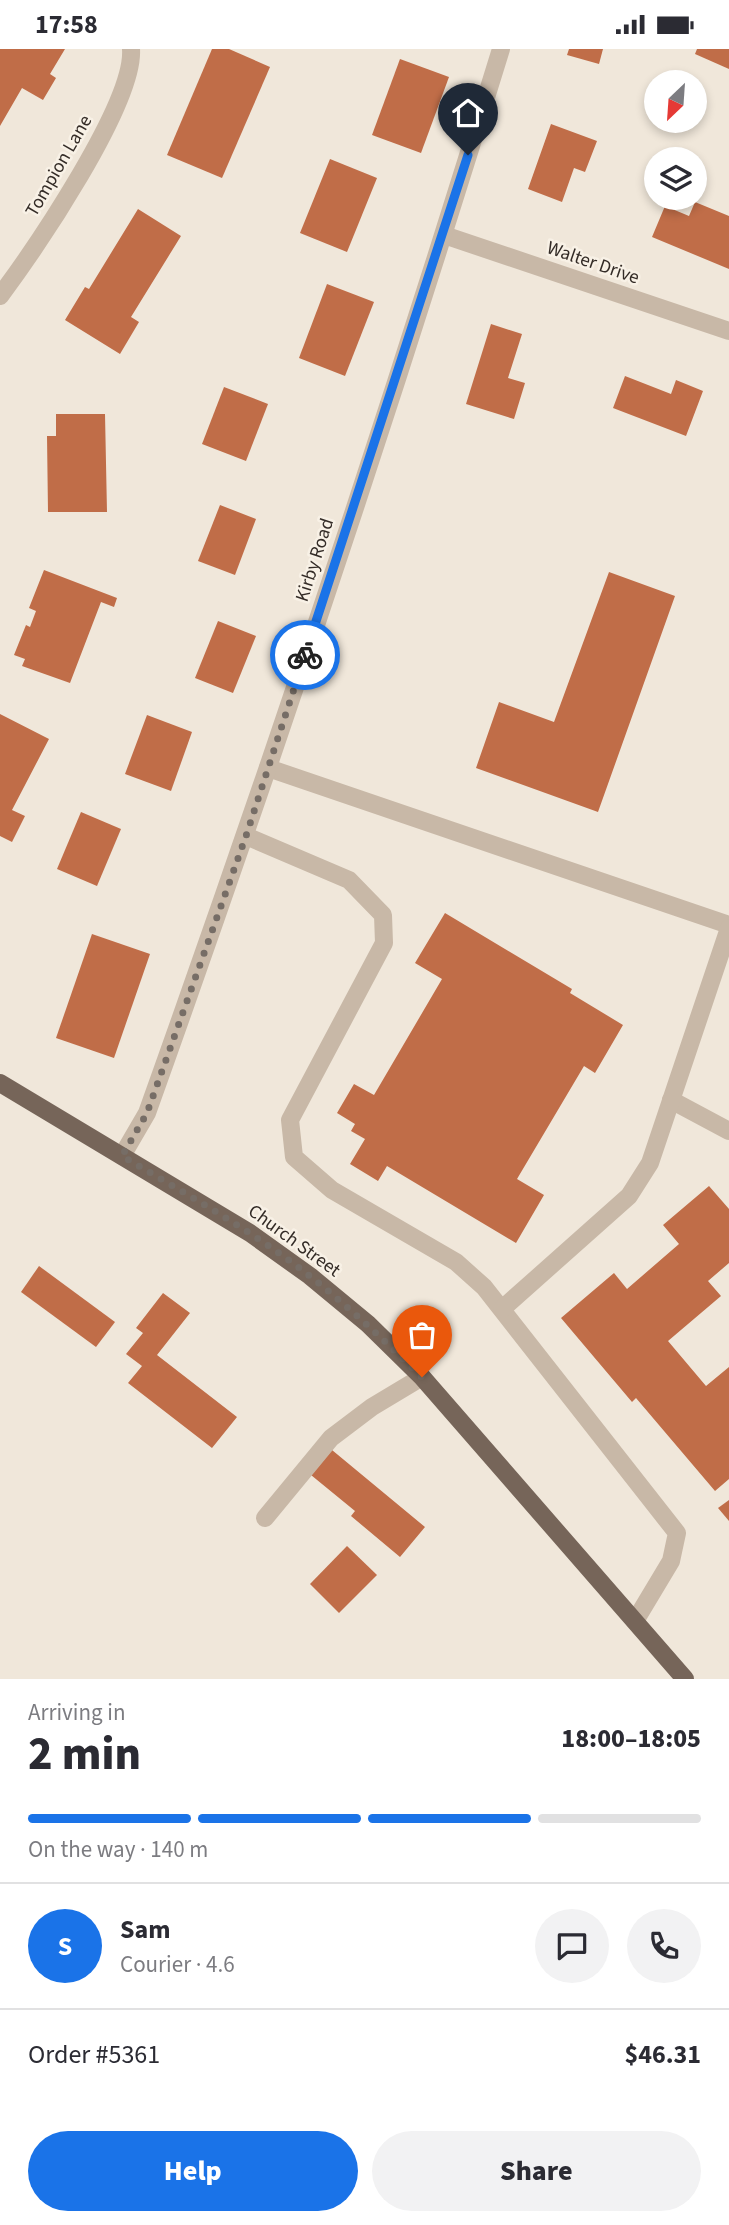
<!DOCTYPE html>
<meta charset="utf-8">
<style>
:root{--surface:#fff;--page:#f2f2f3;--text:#2b2b33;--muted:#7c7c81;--line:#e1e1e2;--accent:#1a73e8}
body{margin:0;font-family:"Source Sans 3",sans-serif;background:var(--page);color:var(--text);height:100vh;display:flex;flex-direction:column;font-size:26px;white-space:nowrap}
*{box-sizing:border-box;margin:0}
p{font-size:23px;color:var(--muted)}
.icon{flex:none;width:38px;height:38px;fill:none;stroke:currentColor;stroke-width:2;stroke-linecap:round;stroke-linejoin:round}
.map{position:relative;height:1630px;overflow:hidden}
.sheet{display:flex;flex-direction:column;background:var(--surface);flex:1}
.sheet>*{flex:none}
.needle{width:46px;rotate:205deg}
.buttons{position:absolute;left:644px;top:21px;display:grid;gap:14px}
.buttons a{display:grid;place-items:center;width:63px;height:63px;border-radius:50%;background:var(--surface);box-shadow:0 4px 10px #0003;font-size:35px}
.pin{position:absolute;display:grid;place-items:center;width:60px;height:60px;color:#fff;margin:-72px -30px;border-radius:50% 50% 50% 0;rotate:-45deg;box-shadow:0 0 7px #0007}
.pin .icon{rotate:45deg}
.courier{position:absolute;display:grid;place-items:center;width:70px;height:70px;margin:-35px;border:5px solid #1a73e8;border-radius:50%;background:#fff;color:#222;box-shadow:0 2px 9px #0007}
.summary em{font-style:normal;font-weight:800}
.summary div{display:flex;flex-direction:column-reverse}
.summary{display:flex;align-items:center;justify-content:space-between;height:119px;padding:0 28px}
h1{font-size:46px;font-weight:800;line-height:52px}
.bar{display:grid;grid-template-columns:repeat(4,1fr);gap:10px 7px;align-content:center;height:84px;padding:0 28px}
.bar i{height:9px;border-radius:5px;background:var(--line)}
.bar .on{background:var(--accent)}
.bar p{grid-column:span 4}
.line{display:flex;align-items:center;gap:18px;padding:0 28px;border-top:2px solid var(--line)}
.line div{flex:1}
.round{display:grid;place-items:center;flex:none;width:74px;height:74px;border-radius:37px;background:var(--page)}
.button{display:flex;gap:14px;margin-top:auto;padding:14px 28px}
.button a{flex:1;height:80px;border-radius:42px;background:var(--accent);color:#fff;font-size:28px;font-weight:800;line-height:80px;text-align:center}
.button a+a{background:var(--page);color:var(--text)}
.status{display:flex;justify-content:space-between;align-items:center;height:49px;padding:0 35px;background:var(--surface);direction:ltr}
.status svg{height:19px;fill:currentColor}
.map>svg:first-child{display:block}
.building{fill:#c06d48}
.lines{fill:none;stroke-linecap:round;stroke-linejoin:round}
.minor{stroke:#c8b8a7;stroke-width:18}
.major{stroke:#766559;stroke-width:18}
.done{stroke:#766d66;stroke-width:7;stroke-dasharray:0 12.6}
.route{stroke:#1a73e8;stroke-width:9}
.labels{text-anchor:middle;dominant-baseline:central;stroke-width:5;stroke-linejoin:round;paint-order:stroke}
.street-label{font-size:19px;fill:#342c27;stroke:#f8f1e6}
</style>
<div class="status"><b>17:58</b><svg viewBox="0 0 49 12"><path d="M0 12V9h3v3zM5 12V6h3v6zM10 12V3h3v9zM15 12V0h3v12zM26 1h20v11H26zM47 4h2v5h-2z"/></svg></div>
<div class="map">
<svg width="729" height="1630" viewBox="0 0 729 1630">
<rect width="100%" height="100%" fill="#f0e7da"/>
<g class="building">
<path d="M0 0H65L50 25 56 29 43 51 22 39 0 77Z"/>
<path d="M212 0H229L270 18 222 129 167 106Z"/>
<path d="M569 0H603L599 15 567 6Z"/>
<path d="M697 0H729V20L695 5Z"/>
<path d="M400 10 449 28 421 104 372 86Z"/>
<path d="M551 75 597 92 585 123 574 119 562 153 528 140Z"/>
<path d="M330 110 377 129 347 203 300 184Z"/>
<path d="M695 153 729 167V220L652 188 665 157 689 167Z"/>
<path d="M138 160 181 187 131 268 139 273 120 305 65 271 85 238 89 240Z"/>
<path d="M327 235 374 253 345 327 299 309Z"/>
<path d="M491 275 522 285 508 329 525 334 514 370 466 355Z"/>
<path d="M625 327 671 345 676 331 703 342 686 387 613 359Z"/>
<path d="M224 338 268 355 246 412 202 395Z"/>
<path d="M56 365H105L107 463H48L47 387H56Z"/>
<path d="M220 456 256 470 235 526 198 512Z"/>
<path d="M44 521 117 549 114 558 101 553 70 634 22 617 25 610 14 606 26 576 30 578 36 562 29 559Z"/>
<path d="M609 523 675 547 598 763 476 719 499 653 554 673Z"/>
<path d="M218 572 256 587 233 644 195 629Z"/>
<path d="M0 665 49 690 12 761 25 767 12 793 0 787Z"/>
<path d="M147 666 192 683 171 742 125 725Z"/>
<path d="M81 763 121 780 97 837 57 820Z"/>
<path d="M445 864 572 940 570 944 623 976 595 1024 584 1017 517 1130 544 1146 516 1194 387 1117 378 1132 350 1115 365 1090 351 1082 355 1075 337 1064 354 1035 374 1046 442 930 415 914Z"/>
<path d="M92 885 150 905 114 1009 56 989Z"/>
<path d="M709 1137 729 1160V1214L708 1232 721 1247 668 1292 706 1337 729 1318V1430L715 1442 636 1349 632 1353 561 1269 614 1224 627 1240 679 1195 663 1176Z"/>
<path d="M39 1217 115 1273 96 1298 21 1243Z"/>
<path d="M163 1244 190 1264 157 1306 237 1368 212 1399 128 1334 142 1317 126 1305 143 1284 136 1279Z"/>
<path d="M332 1401 425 1478 400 1508 351 1467 355 1462 311 1426Z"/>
<path d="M729 1451V1472L718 1459Z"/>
<path d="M347 1497 377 1526 339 1564 310 1535Z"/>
</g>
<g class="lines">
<g class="minor">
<path d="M444 186 729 282"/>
<path d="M0 247C35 200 135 54 131 0"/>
<path d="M268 719 729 876"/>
<path d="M246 787 349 831 383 866 384 894 290 1071 294 1108 332 1141 456 1213 484 1238 677 1484 671 1512 635 1572"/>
<path d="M671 1051 729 1082"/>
<path d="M122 1107 147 1064C273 712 391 358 501 0"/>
<path d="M502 1260 629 1147 650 1114 729 879"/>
<path d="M265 1469 331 1389 372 1358 422 1328"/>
</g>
<path class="major" d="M0 1034 250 1184 310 1227 368 1275 422 1328 685 1630"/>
</g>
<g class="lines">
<path class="done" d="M305 606 246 787 147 1064 122 1107C186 1145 253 1182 311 1228 350 1259 386 1293 422 1328"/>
<path class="route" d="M305 606 468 106"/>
</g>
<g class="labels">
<g class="street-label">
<text transform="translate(59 117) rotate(-60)">Tompion Lane</text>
<text transform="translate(593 214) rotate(19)">Walter Drive</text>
<text transform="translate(315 511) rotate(-72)">Kirby Road</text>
<text transform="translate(294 1192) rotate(36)">Church Street</text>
</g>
</g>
</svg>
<div class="buttons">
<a><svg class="needle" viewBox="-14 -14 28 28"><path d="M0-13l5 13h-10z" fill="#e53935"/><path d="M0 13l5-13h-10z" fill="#7c7c81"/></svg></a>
<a><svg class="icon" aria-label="layers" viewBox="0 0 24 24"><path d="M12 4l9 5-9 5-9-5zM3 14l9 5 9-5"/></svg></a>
</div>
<div class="pin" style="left:422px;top:1328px;background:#ea580c"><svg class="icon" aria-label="bag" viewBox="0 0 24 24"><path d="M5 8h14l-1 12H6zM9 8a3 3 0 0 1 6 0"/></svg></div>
<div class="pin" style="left:468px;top:106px;background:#1f2937"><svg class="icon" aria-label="home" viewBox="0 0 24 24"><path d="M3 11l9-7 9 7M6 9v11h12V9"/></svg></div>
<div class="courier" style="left:305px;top:606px"><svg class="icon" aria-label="bike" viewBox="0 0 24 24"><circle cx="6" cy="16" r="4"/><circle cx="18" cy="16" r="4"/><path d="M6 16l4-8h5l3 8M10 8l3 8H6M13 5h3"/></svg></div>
</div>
<section class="sheet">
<div class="summary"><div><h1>2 min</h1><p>Arriving in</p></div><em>18:00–18:05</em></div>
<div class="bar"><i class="on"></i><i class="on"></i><i class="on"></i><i></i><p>On the way · 140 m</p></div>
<div class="line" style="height:126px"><b class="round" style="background:var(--accent);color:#fff">S</b><div><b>Sam</b><p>Courier · 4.6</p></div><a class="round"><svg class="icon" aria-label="chat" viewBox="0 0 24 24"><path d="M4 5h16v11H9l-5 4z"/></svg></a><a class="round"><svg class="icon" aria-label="phone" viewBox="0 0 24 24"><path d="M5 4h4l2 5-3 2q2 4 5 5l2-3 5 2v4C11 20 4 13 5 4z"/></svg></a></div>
<div class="line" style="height:91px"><div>Order #5361</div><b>$46.31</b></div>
<div class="button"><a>Help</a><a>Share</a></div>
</section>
